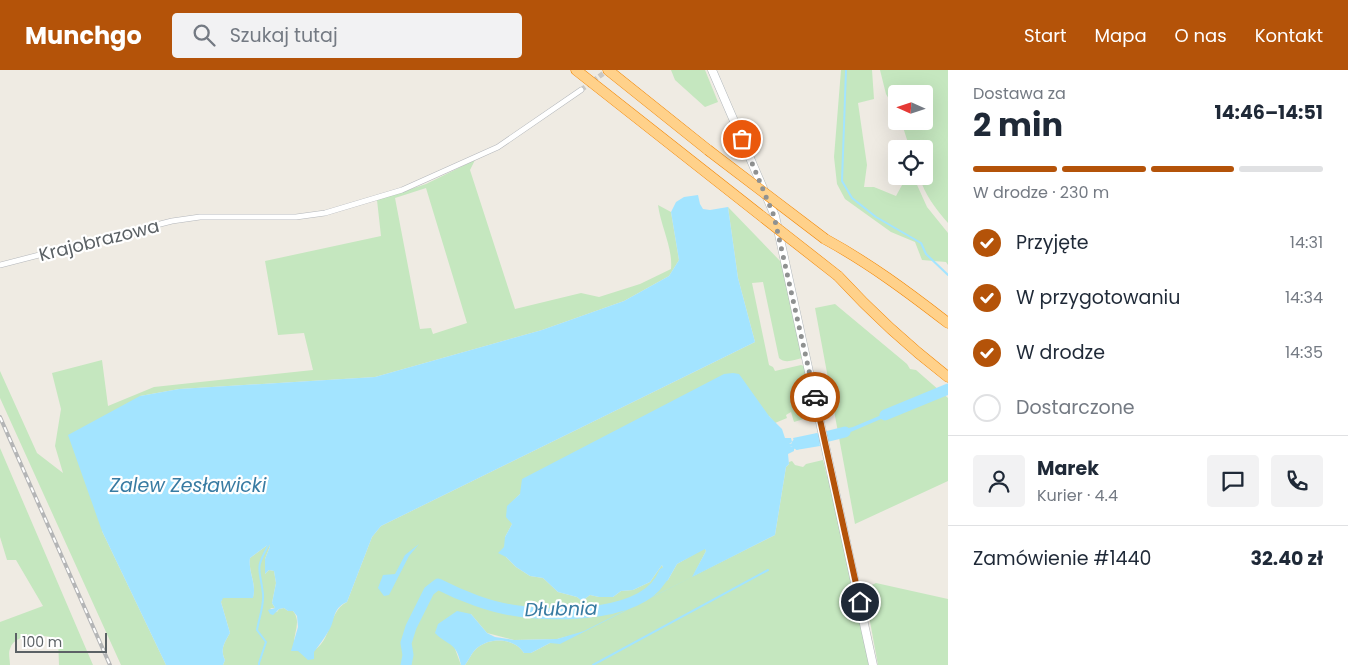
<!DOCTYPE html>
<html lang="pl">
<meta charset="utf-8">
<style>
:root{--surface:#fff;--page:#f2f2f3;--text:#1f2937;--muted:#747a83;--line:#e0e1e3;--accent:#b45309}
body{margin:0;font-family:Poppins,sans-serif;background:var(--page);color:var(--text);height:100vh;display:flex;flex-direction:column;font-size:19px;white-space:nowrap}
*{box-sizing:border-box;margin:0}
p{font-size:16px;color:var(--muted)}
.icon{flex:none;width:28px;height:28px;fill:none;stroke:currentColor;stroke-width:2;stroke-linecap:round;stroke-linejoin:round}
.map{position:relative;flex:1;overflow:hidden}
.sheet{display:flex;flex-direction:column;background:var(--surface);width:400px}
.sheet>*{flex:none}
.needle{width:32px;rotate:273deg}
.buttons{position:absolute;left:888px;top:15px;display:grid;gap:10px}
.buttons a{display:grid;place-items:center;width:45px;height:45px;border-radius:5px;background:var(--surface);box-shadow:0 5px 20px #0002;font-size:25px}
.scale{position:absolute;left:15px;bottom:12px;width:92px;box-sizing:border-box;padding-left:5px;border:2px solid #5b6165;border-top:0;font-size:14px;line-height:18px;white-space:nowrap;color:#5b6165;-webkit-text-stroke:4px #fff;paint-order:stroke}
.pin{position:absolute;display:grid;place-items:center;width:42px;height:42px;color:#fff;margin:-21px;border:2px solid #fff;border-radius:50%;box-shadow:0 1px 5px #0007}
.courier{position:absolute;display:grid;place-items:center;width:50px;height:50px;margin:-25px;border:4px solid #b45309;border-radius:50%;background:#fff;color:#222;box-shadow:0 1px 6px #0007}
.head em{font-style:normal;font-weight:700}
.head div{display:flex;flex-direction:column-reverse}
.head{display:flex;align-items:center;justify-content:space-between;height:85px;padding:0 25px}
h1{font-size:32px;font-weight:700;line-height:38px}
.bar{display:grid;grid-template-columns:repeat(4,1fr);gap:8px 5px;align-content:center;height:60px;padding:0 25px}
.bar i{height:6px;border-radius:4px;background:var(--line)}
.bar .current{background:var(--accent)}
.bar p{grid-column:span 4}
.line{display:flex;align-items:center;gap:12px;padding:0 25px;border-top:1px solid var(--line)}
.line div{flex:1}
.round{display:grid;place-items:center;flex:none;width:52px;height:52px;border-radius:5px;background:var(--page)}
ol{padding:0 25px;list-style:none}
li{display:flex;align-items:center;gap:15px;height:55px}
li p{margin-inline-start:auto}
li .icon{padding:5px;border-radius:50%;background:var(--accent);color:#fff;stroke-width:4}
li:last-child{color:var(--muted)}
li i{width:28px;height:28px;border:2px solid var(--line);border-radius:50%}
header{display:flex;align-items:center;gap:30px;box-sizing:border-box;height:70px;padding:0 25px;background:var(--accent);color:#fff}
header strong{font-size:24px}
nav{display:flex;gap:28px;margin-inline-start:auto;font-size:18px}
.search{width:350px;height:45px;background:var(--page);display:flex;align-items:center;gap:12px;box-sizing:border-box;padding:0 18px;border-radius:5px;color:var(--muted);font-size:19px}
main{display:flex;flex:1;min-height:0}
.map>svg:first-child{display:block}
.green{fill:#c5e7bf;fill-rule:evenodd}
.water{fill:#a3e4ff}
.lines{fill:none;stroke-linecap:round;stroke-linejoin:round}
.stream{stroke:#a3e4ff;stroke-width:2}
.river{stroke:#a3e4ff;stroke-width:11}
.street-tunnel{stroke:#cac8c4;stroke-width:5;stroke-dasharray:5 2.5;stroke-linecap:butt}
.street-casing{stroke:#b4b7bb;stroke-width:6}
.secondary-casing{stroke:#b2b8bc;stroke-width:9}
.highway-casing{stroke:#f28400;stroke-width:11}
.street{stroke:#fff;stroke-width:5}
.secondary{stroke:#fff;stroke-width:8}
.highway{stroke:#ffd18a;stroke-width:10}
.rail-casing{stroke:#b4b5b6;stroke-width:4}
.rail{stroke:#fff;stroke-width:2;stroke-dasharray:5.5;stroke-linecap:butt}
.highway-bridge-casing{stroke:#f28400;stroke-width:11;stroke-linecap:butt}
.highway-bridge{stroke:#ffd18a;stroke-width:10}
.done{stroke:#8f9191;stroke-width:5;stroke-dasharray:0 9}
.route{stroke:#b45309;stroke-width:6}
.labels{text-anchor:middle;dominant-baseline:central;stroke-width:4.5;stroke-linejoin:round;paint-order:stroke}
.street-label{font-size:18px;fill:#5b6165;stroke:#fff}
.water-label{font-size:19px;font-style:italic;fill:#387ba2;stroke:#fff}
</style>
<header>
<strong>Munchgo</strong>
<div class="search"><svg class="icon" aria-label="search" viewBox="0 0 24 24"><circle cx="10" cy="10" r="6"/><path d="M15 15l6 6"/></svg>Szukaj tutaj</div>
<nav><a>Start</a><a>Mapa</a><a>O nas</a><a>Kontakt</a></nav>
</header>
<main>
<div class="map">
<svg width="948" height="595" viewBox="0 0 948 595">
<rect width="100%" height="100%" fill="#efebe3"/>
<g class="green">
<path d="M671 0H705L718 32 705 37 675 10Z"/>
<path d="M841 0H872L874 29 858 33 867 95 864 117H874L896 126 907 106H913L927 137 948 163V195L946 192 922 190 915 172 891 162 845 129 837 114 834 87Z"/>
<path d="M880 0H948V153C935 138 925 125 919 106H924V79H910L901 51H924V24H896V41L886 24Z"/>
<path d="M475 90 470 100 515 239 581 223 599 227 640 214 671 199C673 178 661 157 658 135L671 142 679 190 669 206 624 231 542 260 375 307 179 319 140 326 102 461 166 595H121L0 328V301L37 383 63 403 55 376 61 339 52 303 102 290 108 336 154 317 313 300 304 263 278 265 265 191 381 166 377 130 426 114ZM426 118 467 253 433 264 431 258 420 259 395 128Z"/>
<path d="M728 137 782 193 802 288C794 290 785 294 779 288L763 212 752 213 769 295 773 297 775 301 801 295 804 296 813 346 794 352 791 342 786 345 787 348 775 353 769 346 520 424 507 437 512 454 505 467 506 487 516 497 530 506 543 508 558 522 577 527 582 531 590 525 599 527H613L621 521 633 520 650 512 662 495 663 498 657 513 668 510 677 494 705 478 706 481 693 506 775 465 786 397 789 394V392L792 391 795 395 803 397 806 394 823 390 827 406 829 408 869 595H465C469 590 472 582 477 578 491 567 514 568 524 583H531L550 573 581 563 557 569 514 570 487 563 471 544 447 570 454 576 461 595H223L225 590C220 580 224 573 230 563L221 532 222 528 253 527C257 514 248 502 250 488L269 474 270 476 265 489V504L269 500 274 501 276 513 272 533 275 538H270L277 542 279 539 284 538 288 541H293C302 552 293 563 294 576L304 585C335 576 325 543 347 532L372 467 381 456 755 272 738 208Z"/>
<path d="M835 234 907 294 910 299 916 300 948 328V411L855 454 815 238Z"/>
<path d="M0 378 93 595H59L58 568C45 566 15 561 10 579 8 583 10 590 10 595H0V552L43 536 16 490H7L0 467Z"/>
<path d="M876 513 948 529V595H878L864 519Z"/>
</g>
<g class="water">
<path d="M698 125 700 134 703 139 710 140 728 137 738 208 755 272 381 456 372 467 347 532C331 539 336 551 328 562 324 569 319 575 314 582V589L308 590 298 581H291L298 557 297 546 293 541H288L284 538 279 539 273 545 270 544 268 540 275 538 272 533 276 513 274 501 269 500 265 504V489L270 476 269 474 250 488C248 502 257 514 253 528H223L221 532 230 563C224 573 220 580 225 590L223 595H166L102 461 68 365 140 326 179 319 375 307 542 260 624 231 669 206 679 190 671 142 676 132 684 127Z"/>
<path d="M733 303 739 304 769 346 782 359 785 368H791L792 372 789 374 794 373 795 376 790 377H794V381L788 384 789 394 786 397 775 465 560 574 550 573 531 583H524C514 568 491 567 477 578 472 582 469 590 465 595H461C456 571 449 577 435 563L438 554 457 541 471 544 487 563 495 567 514 570 557 569 584 561 692 507 706 481 705 479 677 494 668 510 659 518 657 513 663 498 662 495 650 512 633 520 621 521 613 527H599L590 525 582 531 577 527 558 522 543 508 530 506 516 497 506 487 498 483 504 477 505 467 512 454 506 447 507 436 520 424 522 409 724 304Z"/>
<path d="M898 338 888 346 832 370 830 362 853 357Z"/>
<path d="M817 363 820 376 796 380 797 372 817 368 794 371 793 368Z"/>
<path d="M419 474 409 486 389 525 384 526 378 518 383 505 395 504 405 485Z"/>
</g>
<g class="lines">
<g class="stream">
<path d="M846 0 842 111 852 128 876 147 921 173 926 184 948 205"/>
<path d="M259 595V593L266 572 257 560C259 548 264 536 263 524 260 497 254 501 269 474"/>
<path d="M593 595 768 500"/>
</g>
<g class="river">
<path d="M885 345 948 319"/>
<path d="M797 374 845 362"/>
<path d="M406 595 408 585 406 573 411 557 429 521 438 514C461 526 492 538 518 541 557 547 647 547 664 503"/>
</g>
<path class="street-tunnel" d="M581 20 608 0"/>
<defs>
<path id="street" d="M0 195 172 151 200 147H296L325 143 402 120 498 77 581 20"/>
<path id="secondary" d="M712 0 775 146 873 595"/>
<g id="highway">
<path d="M576 0 764 148"/>
<path d="M608 0 708 80"/>
<path d="M825 169C869 193 908 222 948 253"/>
<path d="M838 206C872 243 908 276 948 307"/>
</g>
</defs>
<use href="#street" class="street-casing"/>
<use href="#secondary" class="secondary-casing"/>
<use href="#highway" class="highway-casing"/>
<use href="#street" class="street"/>
<use href="#secondary" class="secondary"/>
<use href="#highway" class="highway"/>
<defs>
<path id="rail" d="M0 347 110 595"/>
</defs>
<use href="#rail" class="rail-casing"/>
<use href="#rail" class="rail"/>
<defs>
<g id="highway-bridge">
<path d="M708 80 825 169"/>
<path d="M764 148 838 206"/>
</g>
</defs>
<use href="#highway-bridge" class="highway-bridge-casing"/>
<use href="#highway-bridge" class="highway-bridge"/>
</g>
<g class="lines">
<path class="done" d="M742 69 774 146 815 327"/>
<path class="route" d="M815 327 860 532"/>
</g>
<g class="labels">
<g class="street-label">
<text transform="translate(99 170) rotate(-14)">Krajobrazowa</text>
</g>
<g class="water-label">
<text x="188" y="415">Zalew Zesławicki</text>
<text transform="translate(561 539) rotate(-1)">Dłubnia</text>
</g>
</g>
</svg>
<div class="buttons">
<a><svg class="needle" viewBox="-14 -14 28 28"><path d="M0-13l5 13h-10z" fill="#e53935"/><path d="M0 13l5-13h-10z" fill="#747a83"/></svg></a>
<a><svg class="icon" aria-label="locate" viewBox="0 0 24 24"><circle cx="12" cy="12" r="6"/><path d="M12 2v4M12 18v4M2 12h4M18 12h4"/></svg></a>
</div>
<div class="scale">100 m</div>
<div class="pin" style="left:742px;top:69px;background:#ea580c"><svg class="icon" aria-label="bag" viewBox="0 0 24 24"><path d="M5 8h14l-1 12H6zM9 8a3 3 0 0 1 6 0"/></svg></div>
<div class="pin" style="left:860px;top:532px;background:#1f2937"><svg class="icon" aria-label="home" viewBox="0 0 24 24"><path d="M3 11l9-7 9 7M6 9v11h12V9"/></svg></div>
<div class="courier" style="left:815px;top:327px"><svg class="icon" aria-label="car" viewBox="0 0 24 24"><path d="M5 17H2v-5l4-1 3-4h7l3 4 3 1v5h-3M9 17h6M6 11h13"/><circle cx="7" cy="17" r="2"/><circle cx="17" cy="17" r="2"/></svg></div>
</div>
<section class="sheet">
<div class="head"><div><h1>2 min</h1><p>Dostawa za</p></div><em>14:46–14:51</em></div>
<div class="bar"><i class="current"></i><i class="current"></i><i class="current"></i><i></i><p>W drodze · 230 m</p></div>
<ol>
<li><svg class="icon" aria-label="check" viewBox="0 0 24 24"><path d="M5 12l5 5 9-10"/></svg>Przyjęte<p>14:31</p></li>
<li><svg class="icon" aria-label="check" viewBox="0 0 24 24"><path d="M5 12l5 5 9-10"/></svg>W przygotowaniu<p>14:34</p></li>
<li><svg class="icon" aria-label="check" viewBox="0 0 24 24"><path d="M5 12l5 5 9-10"/></svg>W drodze<p>14:35</p></li>
<li><i></i>Dostarczone</li>
</ol>
<div class="line" style="height:90px"><a class="round"><svg class="icon" aria-label="person" viewBox="0 0 24 24"><circle cx="12" cy="8" r="4"/><path d="M4 21q1-7 8-7t8 7"/></svg></a><div><b>Marek</b><p>Kurier · 4.4</p></div><a class="round"><svg class="icon" aria-label="chat" viewBox="0 0 24 24"><path d="M4 5h16v11H9l-5 4z"/></svg></a><a class="round"><svg class="icon" aria-label="phone" viewBox="0 0 24 24"><path d="M5 4h4l2 5-3 2q2 4 5 5l2-3 5 2v4C11 20 4 13 5 4z"/></svg></a></div>
<div class="line" style="height:65px"><div>Zamówienie #1440</div><b>32.40 zł</b></div>
</section>
</main>
